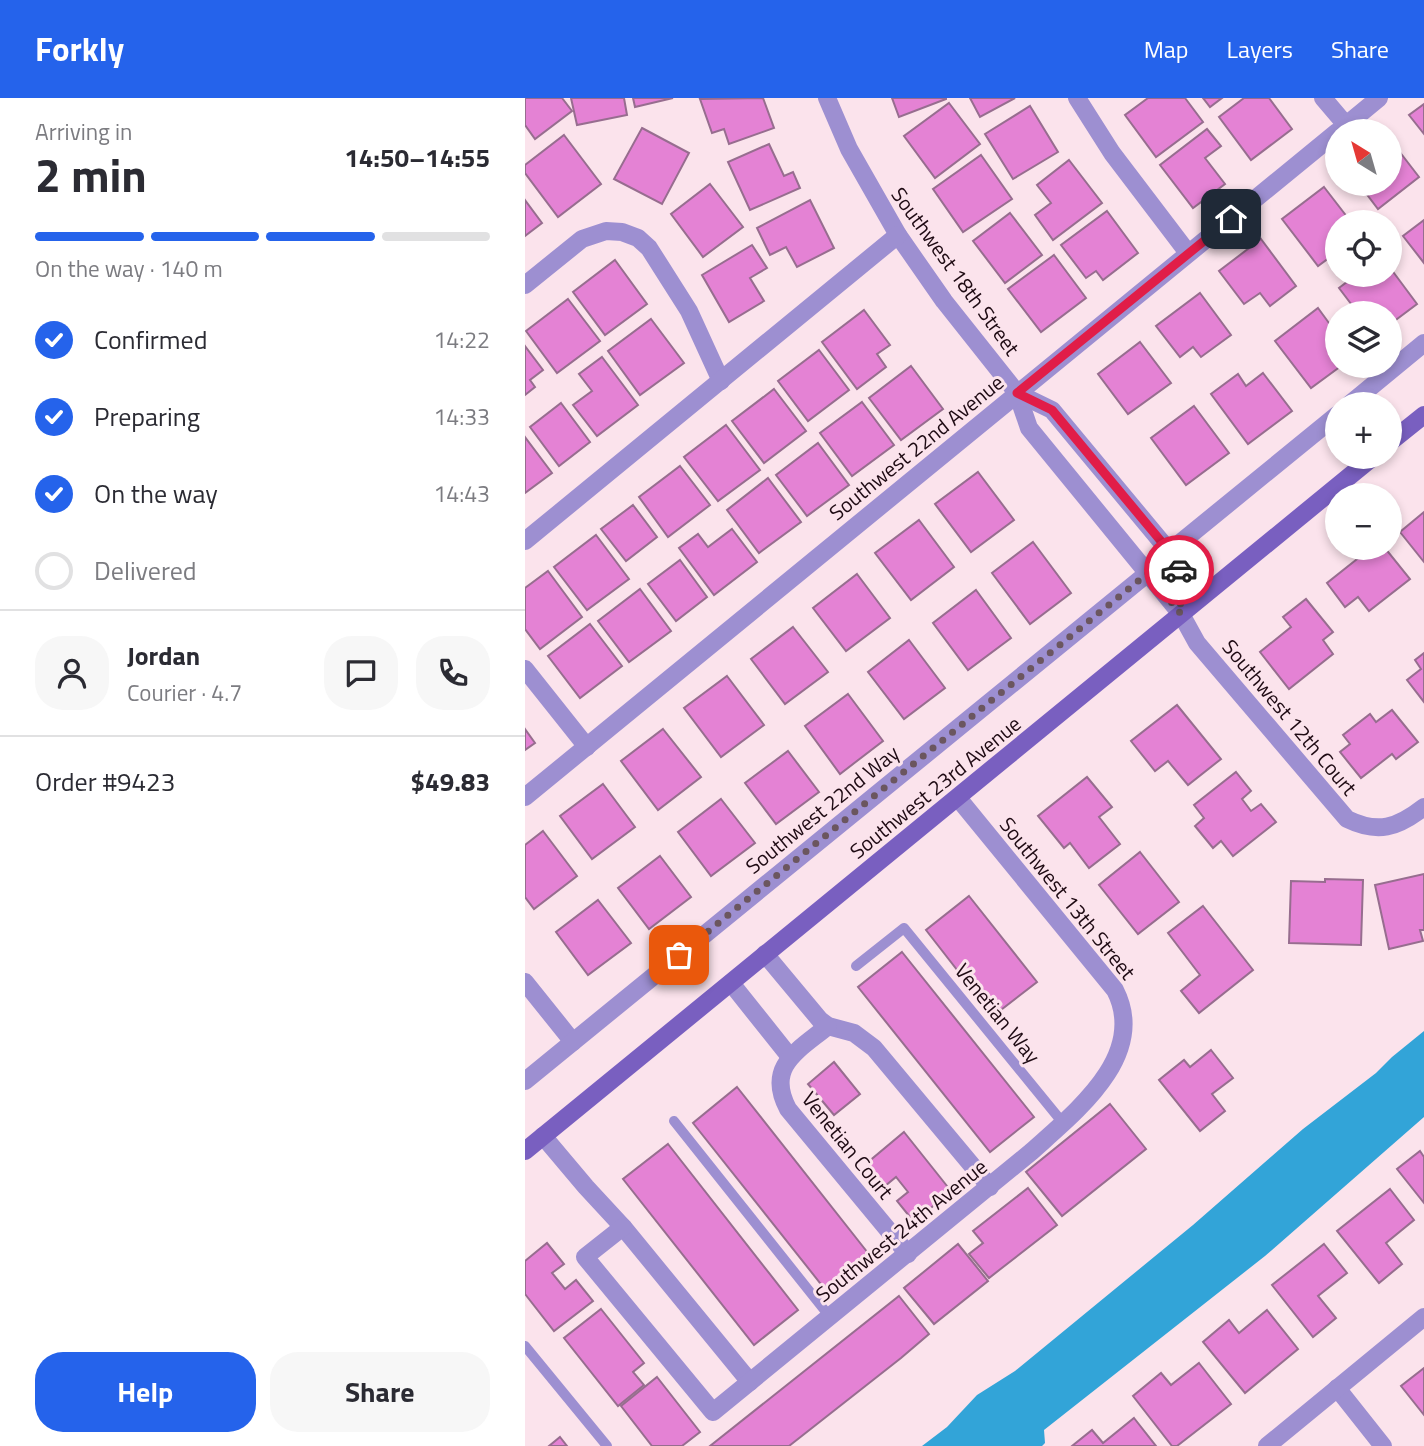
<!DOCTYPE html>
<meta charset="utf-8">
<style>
:root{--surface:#fff;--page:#f7f7f7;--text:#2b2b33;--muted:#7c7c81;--line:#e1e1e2;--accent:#2563eb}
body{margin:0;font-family:"Titillium Web",sans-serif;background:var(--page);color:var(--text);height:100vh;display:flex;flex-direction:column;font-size:26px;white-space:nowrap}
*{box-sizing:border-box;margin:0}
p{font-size:23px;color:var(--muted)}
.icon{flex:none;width:38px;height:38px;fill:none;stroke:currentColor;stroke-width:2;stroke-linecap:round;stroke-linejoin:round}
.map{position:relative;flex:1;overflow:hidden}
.drawer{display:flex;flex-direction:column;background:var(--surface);width:525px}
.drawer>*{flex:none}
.needle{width:46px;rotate:323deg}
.fabs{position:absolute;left:800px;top:21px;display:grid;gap:14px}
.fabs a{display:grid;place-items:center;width:77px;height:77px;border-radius:50%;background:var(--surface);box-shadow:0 4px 10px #0003;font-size:35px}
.pin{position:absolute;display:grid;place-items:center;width:60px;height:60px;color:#fff;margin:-30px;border-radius:14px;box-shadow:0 4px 10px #0006}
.courier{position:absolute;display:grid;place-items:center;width:70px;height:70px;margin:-35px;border:5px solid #e11d48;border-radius:50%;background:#fff;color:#222;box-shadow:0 2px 9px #0007}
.summary em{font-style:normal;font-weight:700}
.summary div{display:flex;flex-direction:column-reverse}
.summary{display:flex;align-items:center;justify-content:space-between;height:119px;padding:0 35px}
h1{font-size:46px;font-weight:700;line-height:52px}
.bar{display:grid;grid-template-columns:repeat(4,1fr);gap:10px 7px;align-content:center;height:84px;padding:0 35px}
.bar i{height:9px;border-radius:5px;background:var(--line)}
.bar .active{background:var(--accent)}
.bar p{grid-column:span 4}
.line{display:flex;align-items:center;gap:18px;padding:0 35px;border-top:2px solid var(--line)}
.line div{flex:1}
.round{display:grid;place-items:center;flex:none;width:74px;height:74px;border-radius:28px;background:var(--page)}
ol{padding:0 35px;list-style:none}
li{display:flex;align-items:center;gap:21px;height:77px}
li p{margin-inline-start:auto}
li .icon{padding:7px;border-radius:50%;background:var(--accent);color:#fff;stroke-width:4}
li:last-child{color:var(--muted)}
li i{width:38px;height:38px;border:4px solid var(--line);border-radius:50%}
.primary-button{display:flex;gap:14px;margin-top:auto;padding:14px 35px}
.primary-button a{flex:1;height:80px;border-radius:28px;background:var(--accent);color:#fff;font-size:28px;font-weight:700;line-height:80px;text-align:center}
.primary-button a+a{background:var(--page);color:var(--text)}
header{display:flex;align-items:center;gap:42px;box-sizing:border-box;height:98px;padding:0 35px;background:var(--accent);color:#fff}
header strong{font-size:33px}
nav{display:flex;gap:38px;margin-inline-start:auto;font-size:24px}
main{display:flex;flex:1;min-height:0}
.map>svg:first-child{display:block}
.water{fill:#32a4d8}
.building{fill:#e482d4;stroke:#976d8f;stroke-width:2}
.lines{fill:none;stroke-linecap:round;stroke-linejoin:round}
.lane{stroke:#9d8fd1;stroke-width:10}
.street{stroke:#9d8fd1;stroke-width:18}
.secondary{stroke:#795fc0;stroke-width:18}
.done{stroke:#6b565f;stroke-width:7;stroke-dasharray:0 12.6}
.route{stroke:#e11d48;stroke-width:9}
.labels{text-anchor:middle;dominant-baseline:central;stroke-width:6;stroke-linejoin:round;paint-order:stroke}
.street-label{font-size:21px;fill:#1e0a13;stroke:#fbe3ec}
</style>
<header>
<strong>Forkly</strong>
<nav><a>Map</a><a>Layers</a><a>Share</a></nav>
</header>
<main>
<section class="drawer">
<div class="summary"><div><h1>2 min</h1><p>Arriving in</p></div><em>14:50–14:55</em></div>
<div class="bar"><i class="active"></i><i class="active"></i><i class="active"></i><i></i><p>On the way · 140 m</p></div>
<ol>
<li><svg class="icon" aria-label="check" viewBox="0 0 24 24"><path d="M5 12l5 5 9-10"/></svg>Confirmed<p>14:22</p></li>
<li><svg class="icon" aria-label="check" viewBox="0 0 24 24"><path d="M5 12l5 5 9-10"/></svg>Preparing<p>14:33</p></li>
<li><svg class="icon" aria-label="check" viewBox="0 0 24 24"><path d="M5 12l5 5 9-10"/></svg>On the way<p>14:43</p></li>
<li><i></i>Delivered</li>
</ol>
<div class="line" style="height:126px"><a class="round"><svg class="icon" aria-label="person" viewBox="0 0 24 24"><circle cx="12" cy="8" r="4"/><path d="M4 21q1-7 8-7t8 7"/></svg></a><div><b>Jordan</b><p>Courier · 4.7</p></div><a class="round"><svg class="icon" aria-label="chat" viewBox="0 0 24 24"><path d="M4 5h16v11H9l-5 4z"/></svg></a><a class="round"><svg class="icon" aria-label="phone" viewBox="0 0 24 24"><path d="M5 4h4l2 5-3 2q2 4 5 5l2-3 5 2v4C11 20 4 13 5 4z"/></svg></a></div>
<div class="line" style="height:91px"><div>Order #9423</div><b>$49.83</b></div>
<div class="primary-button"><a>Help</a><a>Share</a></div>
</section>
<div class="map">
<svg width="899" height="1348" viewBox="0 0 899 1348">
<rect width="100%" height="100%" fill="#fbe3ec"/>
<path class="water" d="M899 933V1019L740 1158 519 1332 520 1345 517 1348H397L422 1329 452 1297 490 1273 668 1127 778 1031 851 975 867 959Z"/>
<g class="building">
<path d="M0 0H37L47 13 10 41 0 27Z"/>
<path d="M46 0H99L102 17 52 27Z"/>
<path d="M108 0H148L110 9Z"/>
<path d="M238 0 249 30 204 46 199 31 187 35 175 1Z"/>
<path d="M367 0H421V1L374 19Z"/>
<path d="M445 0H490L455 19Z"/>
<path d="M623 0H660L678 24 631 59 600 17Z"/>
<path d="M678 0H697L685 9Z"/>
<path d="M719 0H744L767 31 726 62 694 19Z"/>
<path d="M424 5 455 46 410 80 379 38Z"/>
<path d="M899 6V36L884 17Z"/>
<path d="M505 8 533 54 488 81 460 36Z"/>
<path d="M117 30 164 55 137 106 89 81Z"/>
<path d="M682 31 696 48 680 60 700 86 668 110 635 67Z"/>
<path d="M39 37 76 86 33 119 0 75V67Z"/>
<path d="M864 40 894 79 853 111 834 86H864Z"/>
<path d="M244 46 259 78 268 74 275 90 225 112 203 64Z"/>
<path d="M456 57 487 101 438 134 408 91Z"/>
<path d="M544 62 577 105 528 142 510 117 526 105 512 87Z"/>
<path d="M185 86 218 129 178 159 146 116Z"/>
<path d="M799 89 826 124H812V154L793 168 757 121Z"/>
<path d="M0 102 17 125 0 138Z"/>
<path d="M285 102 309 150 272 169 261 149 245 157 232 130Z"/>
<path d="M582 113 613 155 578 182 571 173 561 180 536 147Z"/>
<path d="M485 115 517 157 480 185 448 143Z"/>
<path d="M899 122V165L878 138Z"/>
<path d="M736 141 771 188 745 208 735 195 719 206 694 173Z"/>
<path d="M227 147 242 170 225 180 239 203 204 224 177 177Z"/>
<path d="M529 157 561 200 516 234 483 191Z"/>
<path d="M90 162 122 206 80 237 48 194Z"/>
<path d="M866 171 892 206 864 227V215H833L814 190 831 177H846L851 183 859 177H864Z"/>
<path d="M675 195 706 237 676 259 668 249 655 259 631 228Z"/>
<path d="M43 201 75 243 32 275 1 233Z"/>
<path d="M793 210 812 236V268H816L786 290 750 243Z"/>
<path d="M339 212 365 247 352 256 361 269 332 291 297 244Z"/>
<path d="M126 221 159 265 115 297 83 253Z"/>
<path d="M615 244 646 285 603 316 573 276Z"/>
<path d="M0 248 18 272 5 282 10 289 0 297Z"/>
<path d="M294 252 324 292 283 323 253 283Z"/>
<path d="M77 259 113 307 72 338 48 307 67 293 54 276Z"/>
<path d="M386 268 418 311 376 342 344 300Z"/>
<path d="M738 275 767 313 723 346 686 296 713 276 721 288Z"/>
<path d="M249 291 281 333 239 365 207 323Z"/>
<path d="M337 304 369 347 327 378 295 335Z"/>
<path d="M36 305 65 344 34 368 5 329Z"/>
<path d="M669 308 704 355 661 387 626 340Z"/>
<path d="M201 327 235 372 193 403 159 359Z"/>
<path d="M0 339 27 375 0 395Z"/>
<path d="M293 345 324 387 282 418 251 377Z"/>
<path d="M155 368 185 407 143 439 114 399Z"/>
<path d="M453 374 489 422 446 454 410 406Z"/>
<path d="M243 380 276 424 234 455 202 412Z"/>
<path d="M108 407 132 439 101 463 76 431Z"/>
<path d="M899 414V464L875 434Z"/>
<path d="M394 422 429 469 386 502 350 455Z"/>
<path d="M207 431 232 464 189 497 154 450 173 436 183 449Z"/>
<path d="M71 437 104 481 62 512 29 469Z"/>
<path d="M508 444 546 495 505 526 467 475Z"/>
<path d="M846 450H860L885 481 844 513 833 499 820 509 802 485Z"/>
<path d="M155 462 182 499 151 523 123 486Z"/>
<path d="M23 473 57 519 15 551 0 531V490Z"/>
<path d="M332 476 365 520 321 553 288 510Z"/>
<path d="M115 491 146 533 104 564 73 523Z"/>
<path d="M451 492 486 540 443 572 408 525Z"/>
<path d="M781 501 808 534 798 542 808 556 764 591 735 554 766 529 758 519Z"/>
<path d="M65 526 97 568 55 600 23 558Z"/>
<path d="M268 529 303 574 260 606 226 561Z"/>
<path d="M384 542 420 590 379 621 343 574Z"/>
<path d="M899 555V604L882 582 896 571 890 562Z"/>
<path d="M202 578 239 627 196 659 159 610Z"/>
<path d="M323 596 358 643 315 676 280 628Z"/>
<path d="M652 607 696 661 663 687 643 663 630 673 606 643Z"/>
<path d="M867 612 893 644 871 661 867 656 836 680 815 654 825 646 818 637 845 616 851 624Z"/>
<path d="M0 631 10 645 0 652Z"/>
<path d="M138 631 176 679 133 712 96 663Z"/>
<path d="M263 653 294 694 251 726 220 685Z"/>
<path d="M711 674 726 693 717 701 726 713 736 706 751 724 708 758 696 743 688 750 670 728 679 720 669 707Z"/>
<path d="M562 679 587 709 574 719 595 746 564 770 545 745 539 750 513 718Z"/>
<path d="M78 686 110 729 67 761 35 718Z"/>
<path d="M196 701 230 745 186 778 153 734Z"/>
<path d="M18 733 52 778 9 811 0 799V747Z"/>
<path d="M615 754 654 804 613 836 574 787Z"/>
<path d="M135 758 166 799 124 831 93 790Z"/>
<path d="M899 776V832H895L898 843 864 851 850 787Z"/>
<path d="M800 781 838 782 836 847 764 845 766 783 800 784Z"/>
<path d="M444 798 512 884 468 918 401 832Z"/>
<path d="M73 802 106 845 63 877 31 834Z"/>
<path d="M678 808 728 872 674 915 656 893 675 877 643 835Z"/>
<path d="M377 854 509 1019 465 1054 333 889Z"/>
<path d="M686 952 708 980 687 996 700 1013 675 1033 634 982 659 962 665 969Z"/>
<path d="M309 964 335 996 309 1017 283 986Z"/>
<path d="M212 989 343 1155 299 1190 168 1025Z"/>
<path d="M585 1006 621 1051 537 1118 501 1074Z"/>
<path d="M379 1034 426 1093 389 1124 372 1103 383 1094 371 1079 360 1088 342 1065Z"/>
<path d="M143 1046 273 1212 229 1247 98 1081Z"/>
<path d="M895 1053 899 1059V1105L872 1071Z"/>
<path d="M503 1090 532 1127 464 1180 444 1156 458 1145 448 1133Z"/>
<path d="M865 1091 889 1122 861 1145 877 1166 854 1185 812 1133Z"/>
<path d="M22 1145 39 1166 27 1175 40 1191 51 1182 68 1203 29 1233 0 1196V1163Z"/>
<path d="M433 1146 463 1183 409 1226 379 1190Z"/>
<path d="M799 1146 822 1175 793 1198 811 1220 788 1239 747 1187Z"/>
<path d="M374 1198 404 1236 376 1260 264 1348H185Z"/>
<path d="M76 1211 119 1265 108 1274 119 1287 93 1308 39 1240Z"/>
<path d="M742 1212 773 1251 720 1295 678 1244 704 1222 714 1235Z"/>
<path d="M674 1265 706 1306 652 1348H647L608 1298 636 1275 646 1287Z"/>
<path d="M899 1270V1317L876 1288Z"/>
<path d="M132 1279 175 1334 157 1348H127L96 1308Z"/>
<path d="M609 1320 631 1348H547L567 1332 578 1345Z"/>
<path d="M35 1339 42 1348H24Z"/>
</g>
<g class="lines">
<g class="lane">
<path d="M331 868 379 830 538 1025"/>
<path d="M149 1023 305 1219"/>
<path d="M0 1248 82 1348"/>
</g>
<g class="street">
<path d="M302 0 324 51 373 137 419 203 492 295 504 330 656 516 672 545 822 721C853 736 872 730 899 709"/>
<path d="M552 0 587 55 663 155"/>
<path d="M798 0 821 27"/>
<path d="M814 33 854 0"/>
<path d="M0 187 57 141 81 133 97 134 113 140 124 150 164 213 196 283"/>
<path d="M492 295 527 312 654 465 656 516"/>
<path d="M825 306 899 245"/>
<path d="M0 443 373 137"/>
<path d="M644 454 812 317"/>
<path d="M0 571 62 649"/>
<path d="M0 699 812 34"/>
<path d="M240 856 295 922 303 928 329 935 349 950 465 1089"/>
<path d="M0 884 48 944"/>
<path d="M206 885 265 959"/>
<path d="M303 928C274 952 240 968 263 1011L383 1156"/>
<path d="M0 983 623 475"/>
<path d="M18 1038 61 1089 98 1129 225 1284"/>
<path d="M98 1129 60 1159 188 1314 506 1054C549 1015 624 958 590 892L433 700"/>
<path d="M812 1290 858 1348"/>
<path d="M742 1348 899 1219"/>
</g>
<g class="secondary">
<path d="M864 345 899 317"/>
<path d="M0 1053 848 359"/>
</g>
</g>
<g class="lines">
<path class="done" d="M154 857 623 475 656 516 654 472"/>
<path class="route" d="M654 472V465L645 454 527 312 492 295 706 121"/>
</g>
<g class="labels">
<g class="street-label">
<text transform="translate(431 173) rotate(54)">Southwest 18th Street</text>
<text transform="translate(391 349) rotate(-39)">Southwest 22nd Avenue</text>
<text transform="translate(765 619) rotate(50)">Southwest 12th Court</text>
<text transform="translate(410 689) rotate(-39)">Southwest 23rd Avenue</text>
<text transform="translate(297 711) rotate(-39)">Southwest 22nd Way</text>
<text transform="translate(543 800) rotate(51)">Southwest 13th Street</text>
<text transform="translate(473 915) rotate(51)">Venetian Way</text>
<text transform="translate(323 1047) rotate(51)">Venetian Court</text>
<text transform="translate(376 1132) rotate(-39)">Southwest 24th Avenue</text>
</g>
</g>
</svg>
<div class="fabs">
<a><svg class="needle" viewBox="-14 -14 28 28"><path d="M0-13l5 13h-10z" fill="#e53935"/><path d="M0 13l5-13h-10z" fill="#7c7c81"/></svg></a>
<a><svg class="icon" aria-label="locate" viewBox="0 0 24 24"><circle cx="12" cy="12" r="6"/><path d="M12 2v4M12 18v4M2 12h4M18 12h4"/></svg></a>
<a><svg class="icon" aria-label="layers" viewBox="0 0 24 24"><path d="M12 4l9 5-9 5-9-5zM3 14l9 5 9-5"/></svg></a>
<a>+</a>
<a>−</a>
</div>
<div class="pin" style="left:154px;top:857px;background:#ea580c"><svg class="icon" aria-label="bag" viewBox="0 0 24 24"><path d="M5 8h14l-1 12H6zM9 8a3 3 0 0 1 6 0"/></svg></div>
<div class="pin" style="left:706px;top:121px;background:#1f2937"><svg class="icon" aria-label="home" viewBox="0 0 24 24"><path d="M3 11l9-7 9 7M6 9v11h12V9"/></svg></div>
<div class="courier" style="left:654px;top:472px"><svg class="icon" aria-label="car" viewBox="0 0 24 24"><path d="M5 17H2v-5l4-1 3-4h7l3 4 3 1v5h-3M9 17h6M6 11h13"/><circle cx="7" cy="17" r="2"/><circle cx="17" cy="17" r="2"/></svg></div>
</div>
</main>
